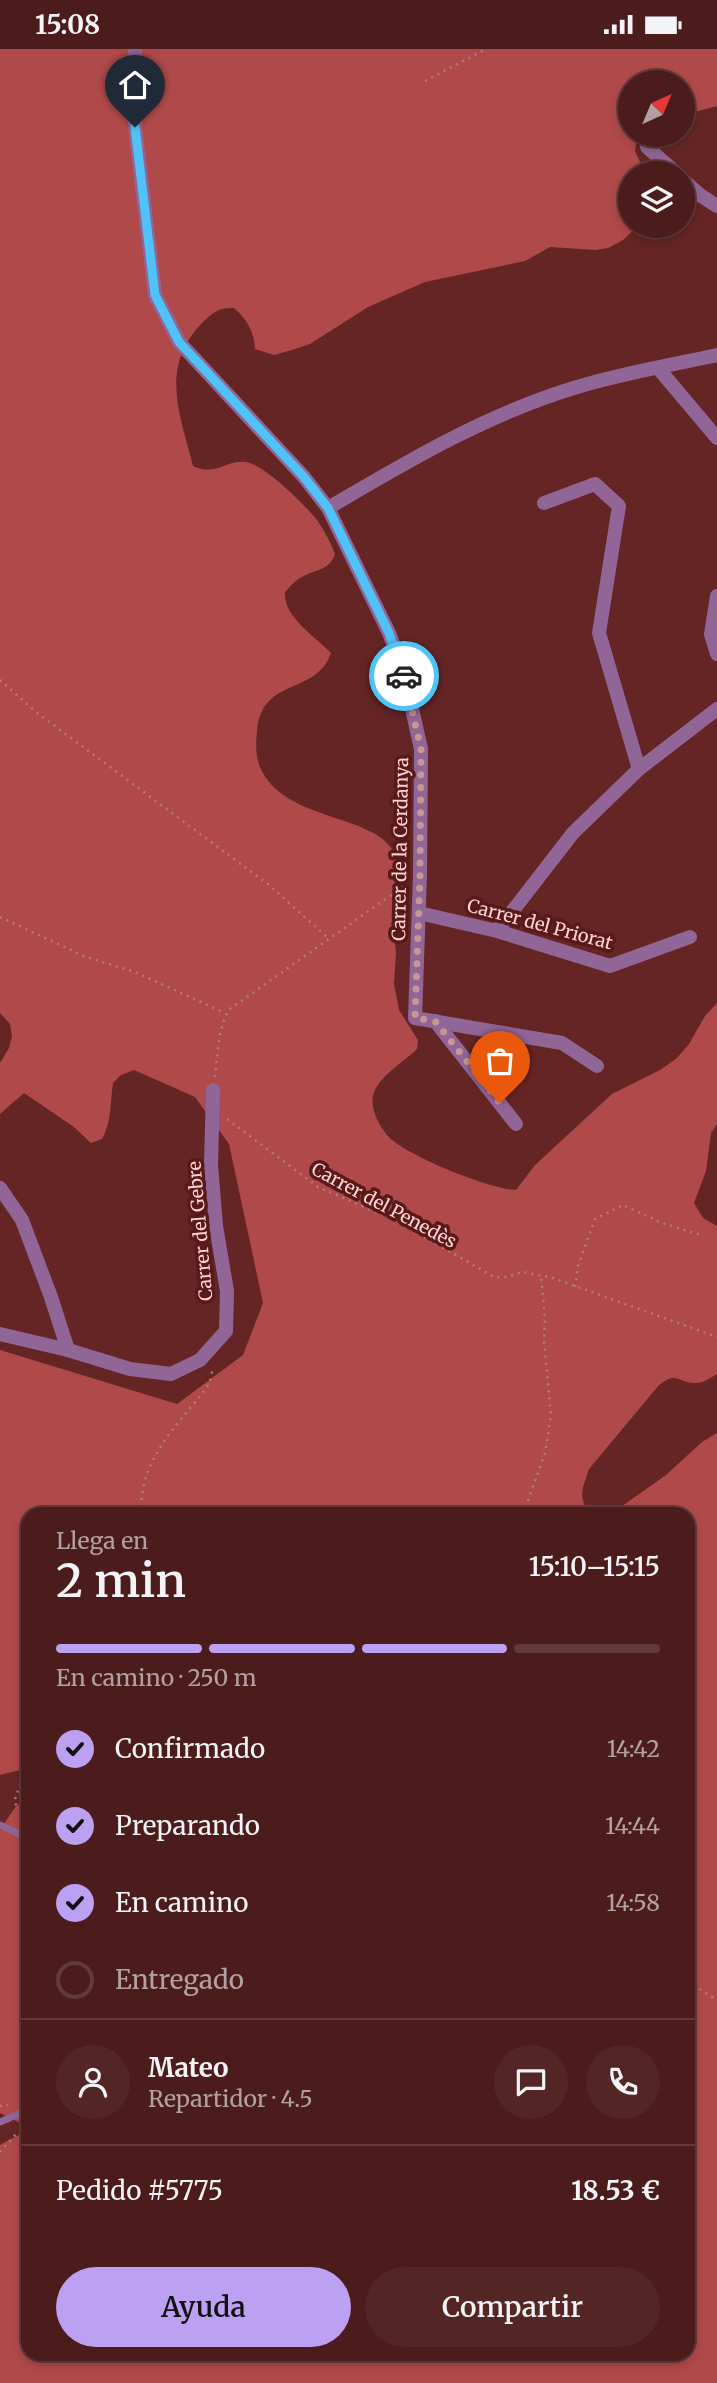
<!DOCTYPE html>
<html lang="es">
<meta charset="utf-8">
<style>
:root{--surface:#4c1c1c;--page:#532525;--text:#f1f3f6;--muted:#b2a1a3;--line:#633a3b;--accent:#bca0f2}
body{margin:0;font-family:Merriweather,serif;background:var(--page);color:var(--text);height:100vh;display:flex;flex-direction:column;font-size:26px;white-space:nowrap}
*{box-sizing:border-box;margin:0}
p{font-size:23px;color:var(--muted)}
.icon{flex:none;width:38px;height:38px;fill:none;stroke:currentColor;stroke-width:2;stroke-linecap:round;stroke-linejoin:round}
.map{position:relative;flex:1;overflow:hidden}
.drawer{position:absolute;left:21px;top:1458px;width:674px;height:854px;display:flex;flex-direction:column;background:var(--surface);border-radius:21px;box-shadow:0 4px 10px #0003,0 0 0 2px var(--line)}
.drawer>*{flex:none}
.needle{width:46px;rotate:44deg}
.controls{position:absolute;left:618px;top:21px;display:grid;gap:14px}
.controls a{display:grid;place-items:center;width:77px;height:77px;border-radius:50%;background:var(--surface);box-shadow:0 4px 10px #0003,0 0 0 2px var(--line);font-size:35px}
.pin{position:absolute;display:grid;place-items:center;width:60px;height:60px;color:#fff;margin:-72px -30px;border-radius:50% 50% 50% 0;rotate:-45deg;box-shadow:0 0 7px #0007}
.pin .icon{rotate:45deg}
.courier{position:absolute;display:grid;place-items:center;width:70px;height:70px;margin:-35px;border:5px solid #4fc3f7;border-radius:50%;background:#fff;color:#222;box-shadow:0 2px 9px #0007}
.head em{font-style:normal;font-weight:600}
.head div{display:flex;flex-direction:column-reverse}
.head{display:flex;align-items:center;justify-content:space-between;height:119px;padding:0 35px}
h1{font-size:46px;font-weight:600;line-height:52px}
.bar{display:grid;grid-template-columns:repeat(4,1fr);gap:10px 7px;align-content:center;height:84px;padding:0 35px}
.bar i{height:9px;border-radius:5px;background:var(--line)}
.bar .current{background:var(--accent)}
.bar p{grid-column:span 4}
.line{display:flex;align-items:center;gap:18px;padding:0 35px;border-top:2px solid var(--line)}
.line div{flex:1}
.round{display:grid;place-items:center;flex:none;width:74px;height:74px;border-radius:37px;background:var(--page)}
ol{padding:0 35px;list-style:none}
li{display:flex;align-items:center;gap:21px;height:77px}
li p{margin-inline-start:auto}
li .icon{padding:7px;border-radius:50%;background:var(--accent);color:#111;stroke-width:4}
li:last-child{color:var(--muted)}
li i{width:38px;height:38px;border:4px solid var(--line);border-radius:50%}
.action{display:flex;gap:14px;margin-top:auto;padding:14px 35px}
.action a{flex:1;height:80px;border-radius:42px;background:var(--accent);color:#111;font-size:28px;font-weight:600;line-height:80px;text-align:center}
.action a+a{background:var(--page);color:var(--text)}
.status{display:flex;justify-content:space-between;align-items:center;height:49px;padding:0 35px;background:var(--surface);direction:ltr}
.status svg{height:19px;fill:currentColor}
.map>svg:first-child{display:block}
.forest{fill:#af494a}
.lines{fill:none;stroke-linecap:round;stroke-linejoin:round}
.path{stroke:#b17d7b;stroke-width:2.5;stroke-dasharray:2 5;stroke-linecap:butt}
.lane{stroke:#916697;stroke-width:7}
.street{stroke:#916697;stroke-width:14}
.done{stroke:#c89795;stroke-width:7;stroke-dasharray:0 12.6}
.route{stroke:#4fc3f7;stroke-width:9}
.labels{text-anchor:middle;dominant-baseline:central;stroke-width:7;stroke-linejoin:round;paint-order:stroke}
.street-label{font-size:18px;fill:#fed5d2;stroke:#59191b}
</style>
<div class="status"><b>15:08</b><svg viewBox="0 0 49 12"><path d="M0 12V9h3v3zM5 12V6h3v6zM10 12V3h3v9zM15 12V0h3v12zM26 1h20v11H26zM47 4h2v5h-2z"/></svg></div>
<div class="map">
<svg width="717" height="2334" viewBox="0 0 717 2334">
<rect width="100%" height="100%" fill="#652525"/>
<g class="forest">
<path d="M0 0H717V57L683 66 682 33H630V86H637L635 102 645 124H630V177H638L623 191 608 199 596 201 550 198 525 212 425 233 368 258 310 295 292 301 274 306 255 300C254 283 247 270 234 259 219 258 212 264 202 274 159 319 180 365 193 417 216 428 226 410 246 413 265 416 305 456 317 471 324 481 331 494 335 505 329 522 316 520 302 528 295 531 290 538 285 543 283 568 315 587 331 604 316 647 263 627 257 681 256 695 255 705 260 718 285 777 386 762 397 812L393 876 396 904 394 935 399 961 418 991 417 1000C404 1013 377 1028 373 1047 370 1061 381 1081 391 1090 411 1108 489 1140 516 1141L535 1116 612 1045 660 1021 677 1009 689 995 705 967 717 954V1075L711 1084 706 1122 694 1154 703 1169 717 1177V1325C710 1329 704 1334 696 1334 679 1335 678 1321 659 1336L589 1420 583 1438 582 1447 584 1455 589 1461 599 1464 618 1460 666 1426 702 1393 717 1384V2334H0V2096L28 2081V2305H688V1465H28V1719L0 1726V1301L177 1355 243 1306 263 1254 229 1095 195 1048 134 1021 121 1026 113 1034C110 1054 112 1072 102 1090L91 1094 74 1078 24 1044 0 1065V1014L9 999 12 987 10 975 0 964Z"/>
<path d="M28 1749V2078L0 2064V1781L16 1757Z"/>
</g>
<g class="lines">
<g class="path">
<path d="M425 32 486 0"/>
<path d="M0 631 36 663 269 836 329 890"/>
<path d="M0 868 86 908 135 923 225 964"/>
<path d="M215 1028C217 1010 219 972 230 960L404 837"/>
<path d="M227 1070 318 1138 399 1173 494 1228H507L522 1223 550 1228 717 1288"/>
<path d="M575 1238 578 1217 595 1170 623 1156 662 1174 704 1187"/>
<path d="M141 1465C140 1419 163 1392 191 1358 200 1347 212 1336 212 1321"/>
<path d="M523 1465 545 1404 551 1366 544 1291 545 1270 541 1226"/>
<path d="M28 1735 20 1736 14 1753 28 1770"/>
<path d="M688 1932C698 1938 706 1945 717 1951"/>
<path d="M0 2057 8 2056"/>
<path d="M0 2103 14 2087 28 2079"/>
</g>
<g class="lane">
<path d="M0 1776 28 1789"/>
<path d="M0 2073 28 2061"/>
</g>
<g class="street">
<path d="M135 0V78L155 246 179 293 304 428 328 459 389 584 404 624 421 700 420 826 415 969 562 994 597 1017"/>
<path d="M647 98 676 124"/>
<path d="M682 130 700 146 717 157"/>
<path d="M658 319 717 389"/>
<path d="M544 454 595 435 619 457 599 584 639 720"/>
<path d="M328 459C408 412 487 365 577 338 622 324 671 316 717 306"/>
<path d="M717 547 711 585 717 605"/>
<path d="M419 864 497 882 610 917 690 888"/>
<path d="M497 882 573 784 639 720 717 660"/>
<path d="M435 972 516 1075"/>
<path d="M0 1139 22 1171 51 1248 68 1301"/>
<path d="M0 1285 68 1301 130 1320 171 1325 200 1311 226 1282 227 1242 216 1177 211 1116 213 1041"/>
</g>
</g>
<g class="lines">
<path class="done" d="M404 627 421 700 420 826 415 969 435 972 500 1054"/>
<path class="route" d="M135 78 155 246 179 293 304 428 328 459 389 584 404 627"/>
</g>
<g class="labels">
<g class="street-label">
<text transform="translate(400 800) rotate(-89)">Carrer de la Cerdanya</text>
<text transform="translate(540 875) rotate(15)">Carrer del Priorat</text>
<text transform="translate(384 1156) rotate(28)">Carrer del Penedès</text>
<text transform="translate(200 1182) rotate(-95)">Carrer del Gebre</text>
</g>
</g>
</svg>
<div class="controls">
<a><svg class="needle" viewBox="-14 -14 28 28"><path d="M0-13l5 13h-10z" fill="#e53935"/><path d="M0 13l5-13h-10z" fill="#b2a1a3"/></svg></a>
<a><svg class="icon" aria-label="layers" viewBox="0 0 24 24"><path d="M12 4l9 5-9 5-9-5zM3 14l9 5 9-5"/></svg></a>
</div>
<div class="pin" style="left:500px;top:1054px;background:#ea580c"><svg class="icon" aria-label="bag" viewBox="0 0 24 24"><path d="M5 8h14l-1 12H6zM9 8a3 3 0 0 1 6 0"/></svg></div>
<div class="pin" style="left:135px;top:78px;background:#1f2937"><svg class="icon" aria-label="home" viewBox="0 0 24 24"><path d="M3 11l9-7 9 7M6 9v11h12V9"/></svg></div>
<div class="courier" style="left:404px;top:627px"><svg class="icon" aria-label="car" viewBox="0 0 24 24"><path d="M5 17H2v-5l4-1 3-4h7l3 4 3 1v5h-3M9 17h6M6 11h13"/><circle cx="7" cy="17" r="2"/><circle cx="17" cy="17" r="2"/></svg></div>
<section class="drawer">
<div class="head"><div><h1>2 min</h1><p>Llega en</p></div><em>15:10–15:15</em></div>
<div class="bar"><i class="current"></i><i class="current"></i><i class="current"></i><i></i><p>En camino · 250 m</p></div>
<ol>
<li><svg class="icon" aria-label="check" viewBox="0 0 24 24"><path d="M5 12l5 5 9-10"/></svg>Confirmado<p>14:42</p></li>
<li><svg class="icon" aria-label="check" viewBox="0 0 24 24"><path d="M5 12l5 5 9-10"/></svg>Preparando<p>14:44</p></li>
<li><svg class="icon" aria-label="check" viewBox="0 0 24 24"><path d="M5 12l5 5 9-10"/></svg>En camino<p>14:58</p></li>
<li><i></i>Entregado</li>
</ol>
<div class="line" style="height:126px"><a class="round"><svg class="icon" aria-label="person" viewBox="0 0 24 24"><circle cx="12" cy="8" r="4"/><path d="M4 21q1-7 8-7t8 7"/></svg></a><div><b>Mateo</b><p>Repartidor · 4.5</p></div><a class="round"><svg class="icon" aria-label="chat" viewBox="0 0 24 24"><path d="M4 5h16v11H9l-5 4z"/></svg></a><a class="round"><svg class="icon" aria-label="phone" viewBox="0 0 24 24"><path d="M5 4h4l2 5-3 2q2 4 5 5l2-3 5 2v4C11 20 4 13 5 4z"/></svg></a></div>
<div class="line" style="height:91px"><div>Pedido #5775</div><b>18.53 €</b></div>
<div class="action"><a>Ayuda</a><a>Compartir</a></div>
</section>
</div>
